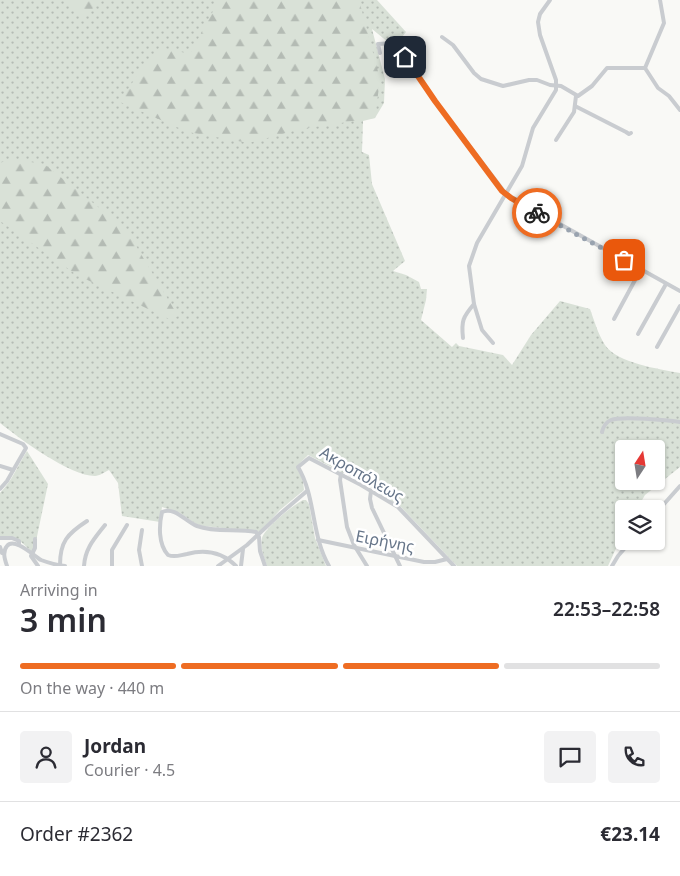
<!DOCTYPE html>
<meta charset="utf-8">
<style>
:root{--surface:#fff;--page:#f2f2f3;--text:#2b2b33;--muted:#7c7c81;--line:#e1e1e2;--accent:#ee6c22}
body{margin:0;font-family:"Noto Sans",sans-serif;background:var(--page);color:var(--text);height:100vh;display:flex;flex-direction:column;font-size:19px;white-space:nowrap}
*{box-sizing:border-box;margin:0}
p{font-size:16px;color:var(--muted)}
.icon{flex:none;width:28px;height:28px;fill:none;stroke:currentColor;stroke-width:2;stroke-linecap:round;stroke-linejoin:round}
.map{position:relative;height:566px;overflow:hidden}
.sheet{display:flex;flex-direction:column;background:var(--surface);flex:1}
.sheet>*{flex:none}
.needle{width:32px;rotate:12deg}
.tools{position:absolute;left:615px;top:440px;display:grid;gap:10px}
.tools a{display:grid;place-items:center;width:50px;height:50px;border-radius:5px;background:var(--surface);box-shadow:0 1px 4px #0004;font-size:25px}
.pin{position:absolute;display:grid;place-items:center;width:42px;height:42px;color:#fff;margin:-21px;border-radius:10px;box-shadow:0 2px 8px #0006}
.courier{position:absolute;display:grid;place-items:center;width:50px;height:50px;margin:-25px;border:4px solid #ee6c22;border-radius:50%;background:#fff;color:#222;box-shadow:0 1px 6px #0007}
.head em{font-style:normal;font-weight:600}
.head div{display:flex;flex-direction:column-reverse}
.head{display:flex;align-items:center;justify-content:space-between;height:85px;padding:0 20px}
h1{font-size:32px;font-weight:600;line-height:38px}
.bar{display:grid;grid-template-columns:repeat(4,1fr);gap:8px 5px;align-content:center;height:60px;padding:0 20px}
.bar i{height:6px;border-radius:4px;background:var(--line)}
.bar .selected{background:var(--accent)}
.bar p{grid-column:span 4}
.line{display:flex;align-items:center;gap:12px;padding:0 20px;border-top:1px solid var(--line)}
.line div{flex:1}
.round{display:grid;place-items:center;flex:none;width:52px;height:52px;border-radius:5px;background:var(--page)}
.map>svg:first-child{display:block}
.grass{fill:url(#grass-dots);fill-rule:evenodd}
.forest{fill:url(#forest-firs)}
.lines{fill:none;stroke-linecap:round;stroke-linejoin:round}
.minor{stroke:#c9ccd0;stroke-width:4}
.done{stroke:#99a3af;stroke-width:5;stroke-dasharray:0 9}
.route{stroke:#ee6c22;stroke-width:6}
.labels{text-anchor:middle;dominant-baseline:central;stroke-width:5;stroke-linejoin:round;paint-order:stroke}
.street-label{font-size:16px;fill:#667589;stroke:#fff}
</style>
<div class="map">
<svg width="680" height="566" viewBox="0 0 680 566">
<defs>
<pattern id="grass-dots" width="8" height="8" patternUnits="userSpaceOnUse" patternTransform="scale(1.25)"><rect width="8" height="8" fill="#d9e1d7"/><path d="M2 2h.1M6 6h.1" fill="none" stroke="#b4bbb4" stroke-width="1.8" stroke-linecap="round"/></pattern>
<pattern id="forest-firs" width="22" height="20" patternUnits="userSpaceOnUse" patternTransform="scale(1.25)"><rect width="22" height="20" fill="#d9e1d7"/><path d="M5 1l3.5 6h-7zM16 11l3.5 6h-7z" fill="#b4bbb4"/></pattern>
</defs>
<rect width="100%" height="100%" fill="#f9f9f6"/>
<g class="grass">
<path d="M0 0H377L406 32 394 47 372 29 385 79 384 103 375 118 363 121 362 152 369 155 372 184 405 261 393 271 406 275 419 282 421 289H427L426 300 421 320 452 347 456 343 459 346 503 355 512 365 531 335 560 301 590 309C594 320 598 334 605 345 617 363 659 369 680 373V467L645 495 637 509H624V531L608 566H457L401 507 363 483 308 455 297 466 303 481 304 490 280 510 260 532 203 526 196 524 180 513 162 507 160 522 122 516 118 483 109 470C105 472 99 476 95 476 70 476 20 439 0 423ZM624 449H656V481H624Z"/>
<path d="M27 451 48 484 35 546 32 552 18 539 0 537V493C12 481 18 465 27 451Z"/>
<path d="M303 500H306L309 504 315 538 326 566H267C264 557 260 548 262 538 265 528 293 505 303 500Z"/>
</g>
<g class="forest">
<path d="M64 0H103L84 16Z"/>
<path d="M219 0H359L380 79 375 118 300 129 249 143 188 132 120 102 143 66 160 47 190 54Z"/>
<path d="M10 159 44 164 126 229 178 316 171 320 77 275 0 221V163Z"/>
</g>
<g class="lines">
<g class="minor">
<path d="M442 37 453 45 474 73 481 79 503 86 529 80H537L550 85 561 86 578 96 592 86 607 68H645L658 88 669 96 680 110"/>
<path d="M380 53 378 44 393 43 398 46 435 101 506 194 680 291"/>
<path d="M645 68 664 23 660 0"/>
<path d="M575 106 626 132 629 134 631 133"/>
<path d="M556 140 574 112 576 96"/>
<path d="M614 319 641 269"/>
<path d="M638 334 666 284"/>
<path d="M463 338C461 321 463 317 474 304"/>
<path d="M493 343 482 330 474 304 469 266 477 243 522 166 533 128 556 90V80L540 35 538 22 540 14 550 0"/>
<path d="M657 347 680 306"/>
<path d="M602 432C603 428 606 422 611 420 621 416 668 420 680 422"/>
<path d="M0 434 23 444 26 448 7 481 0 489"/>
<path d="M0 466 13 470"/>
<path d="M341 474 340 480 347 527 354 545 367 566"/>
<path d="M371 491 370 499 372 508 400 566"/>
<path d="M656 513 680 486"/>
<path d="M0 538H12L19 541V545"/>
<path d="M35 539V548L31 556 38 566"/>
<path d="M318 540 424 562H435L447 559"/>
<path d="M0 547 2 553H4"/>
<path d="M60 565C60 542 67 534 87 521"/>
<path d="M7 566C5 560 2 552 7 546 14 537 33 555 41 560 49 563 56 565 65 566"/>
<path d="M84 566C85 548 95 538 105 525"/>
<path d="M112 566V550L127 525"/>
<path d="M142 566 139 550 142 530"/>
<path d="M218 566 247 545 280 514 307 491"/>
<path d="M236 566C222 552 206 549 187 554 180 555 175 558 168 555 158 544 159 525 162 512 175 506 186 522 197 526 216 533 237 528 256 532L259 537 260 551 265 566"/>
<path d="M241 566 243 549"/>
<path d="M329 566C311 535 316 497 298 467L309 458 361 485 398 507 454 566"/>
<path d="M612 566 618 556 631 541"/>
</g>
</g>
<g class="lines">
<path class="done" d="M537 213 624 260"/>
<path class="route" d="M405 57 435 101 502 191 511 198 537 213"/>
</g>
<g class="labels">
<g class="street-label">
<text transform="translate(362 474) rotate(30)">Ακροπόλεως</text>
<text transform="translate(385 541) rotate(11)">Ειρήνης</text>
</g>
</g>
</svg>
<div class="tools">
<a><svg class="needle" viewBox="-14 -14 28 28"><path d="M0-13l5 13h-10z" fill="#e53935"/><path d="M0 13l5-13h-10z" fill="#7c7c81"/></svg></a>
<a><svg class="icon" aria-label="layers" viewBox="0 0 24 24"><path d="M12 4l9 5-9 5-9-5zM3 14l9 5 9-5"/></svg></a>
</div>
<div class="pin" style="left:624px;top:260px;background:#ea580c"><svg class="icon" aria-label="bag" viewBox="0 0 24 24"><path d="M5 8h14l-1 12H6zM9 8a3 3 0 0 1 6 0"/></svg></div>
<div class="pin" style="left:405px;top:57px;background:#1f2937"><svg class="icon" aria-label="home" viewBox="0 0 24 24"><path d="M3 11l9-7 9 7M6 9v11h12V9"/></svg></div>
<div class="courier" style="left:537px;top:213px"><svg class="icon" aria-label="bike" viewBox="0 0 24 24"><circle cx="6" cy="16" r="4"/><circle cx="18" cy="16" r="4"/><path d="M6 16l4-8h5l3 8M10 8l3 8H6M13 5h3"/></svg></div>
</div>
<section class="sheet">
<div class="head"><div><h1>3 min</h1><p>Arriving in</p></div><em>22:53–22:58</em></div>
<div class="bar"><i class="selected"></i><i class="selected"></i><i class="selected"></i><i></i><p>On the way · 440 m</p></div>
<div class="line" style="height:90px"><a class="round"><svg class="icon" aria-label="person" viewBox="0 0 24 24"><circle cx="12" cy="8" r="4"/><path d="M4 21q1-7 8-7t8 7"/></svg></a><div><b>Jordan</b><p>Courier · 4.5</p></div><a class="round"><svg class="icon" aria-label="chat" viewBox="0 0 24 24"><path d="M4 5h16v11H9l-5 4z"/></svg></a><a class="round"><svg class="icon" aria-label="phone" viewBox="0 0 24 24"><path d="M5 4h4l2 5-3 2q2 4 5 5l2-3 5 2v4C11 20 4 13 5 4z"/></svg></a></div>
<div class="line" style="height:65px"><div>Order #2362</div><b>€23.14</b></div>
</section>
